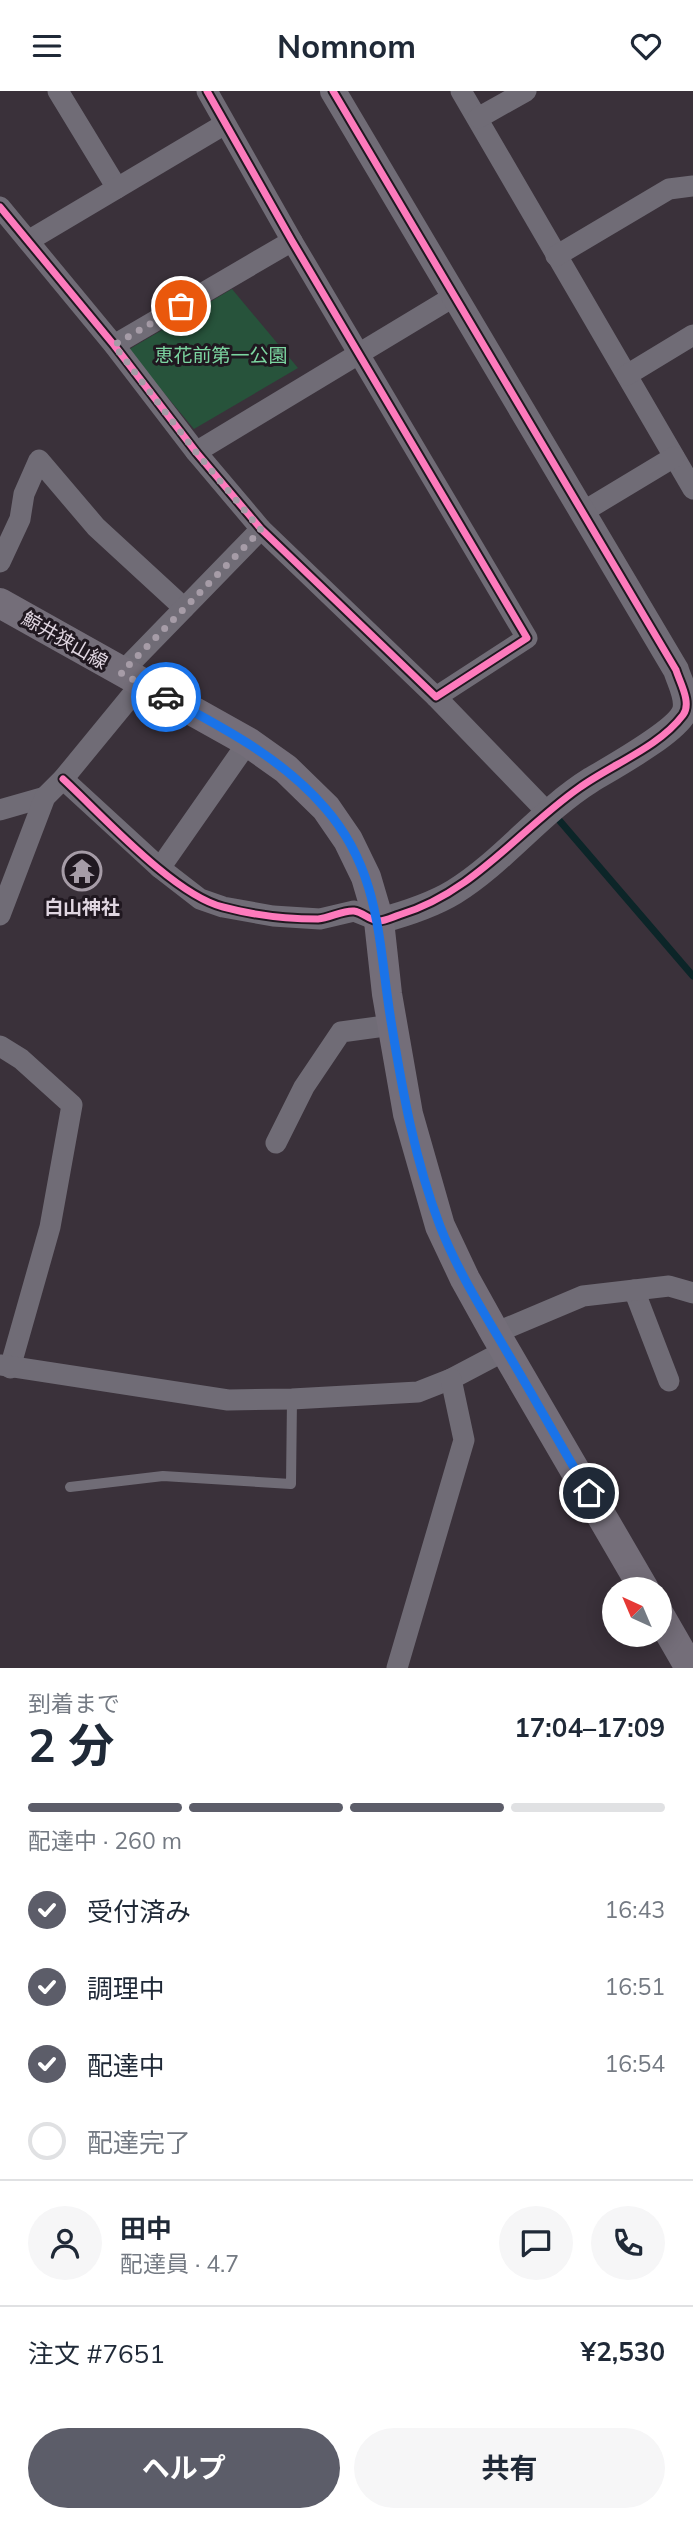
<!DOCTYPE html>
<html lang="ja">
<meta charset="utf-8">
<style>
:root{--surface:#fff;--page:#f6f6f7;--text:#1f2937;--muted:#747a83;--line:#e0e1e3;--accent:#5c5d69}
body{margin:0;font-family:Mulish,"Noto Sans JP",sans-serif;background:var(--page);color:var(--text);height:100vh;display:flex;flex-direction:column;font-size:26px;white-space:nowrap}
*{box-sizing:border-box;margin:0}
p{font-size:23px;color:var(--muted)}
.icon{flex:none;width:38px;height:38px;fill:none;stroke:currentColor;stroke-width:2;stroke-linecap:round;stroke-linejoin:round}
.map{position:relative;height:1577px;overflow:hidden}
.sheet{display:flex;flex-direction:column;background:var(--surface);flex:1}
.sheet>*{flex:none}
.needle{width:46px;rotate:316deg}
.buttons{position:absolute;left:602px;top:1486px;display:grid;gap:14px}
.buttons a{display:grid;place-items:center;width:70px;height:70px;border-radius:50%;background:var(--surface);box-shadow:0 4px 18px #0003;font-size:35px}
.pin{position:absolute;display:grid;place-items:center;width:60px;height:60px;color:#fff;margin:-30px;border:4px solid #fff;border-radius:50%;box-shadow:0 2px 7px #0007}
.courier{position:absolute;display:grid;place-items:center;width:70px;height:70px;margin:-35px;border:5px solid #1a73e8;border-radius:50%;background:#fff;color:#222;box-shadow:0 2px 9px #0007}
.summary em{font-style:normal;font-weight:700}
.summary div{display:flex;flex-direction:column-reverse}
.summary{display:flex;align-items:center;justify-content:space-between;height:119px;padding:0 28px}
h1{font-size:46px;font-weight:700;line-height:52px}
.bar{display:grid;grid-template-columns:repeat(4,1fr);gap:10px 7px;align-content:center;height:84px;padding:0 28px}
.bar i{height:9px;border-radius:5px;background:var(--line)}
.bar .on{background:var(--accent)}
.bar p{grid-column:span 4}
.line{display:flex;align-items:center;gap:18px;padding:0 28px;border-top:2px solid var(--line)}
.line div{flex:1}
.round{display:grid;place-items:center;flex:none;width:74px;height:74px;border-radius:37px;background:var(--page)}
ol{padding:0 28px;list-style:none}
li{display:flex;align-items:center;gap:21px;height:77px}
li p{margin-inline-start:auto}
li .icon{padding:7px;border-radius:50%;background:var(--accent);color:#fff;stroke-width:4}
li:last-child{color:var(--muted)}
li i{width:38px;height:38px;border:4px solid var(--line);border-radius:50%}
.cta{display:flex;gap:14px;margin-top:auto;padding:14px 28px}
.cta a{flex:1;height:80px;border-radius:42px;background:var(--accent);color:#fff;font-size:28px;font-weight:700;line-height:80px;text-align:center}
.cta a+a{background:var(--page);color:var(--text)}
header{display:flex;justify-content:space-between;align-items:center;height:91px;padding:0 28px;background:var(--surface);font-size:32px;font-weight:700}
.map>svg:first-child{display:block}
.green{fill:#27533b}
.lines{fill:none;stroke-linecap:round;stroke-linejoin:round}
.stream{stroke:#0c2528;stroke-width:7}
.service{stroke:#706c76;stroke-width:10}
.minor{stroke:#706c76;stroke-width:21}
.tertiary{stroke:#706c76;stroke-width:26}
.secondary{stroke:#746e79;stroke-width:30}
.cycleway-casing{stroke:#201820;stroke-width:11}
.cycleway{stroke:#fd7abc;stroke-width:7}
.done{stroke:#a69ca7;stroke-width:7;stroke-dasharray:0 12.6}
.route{stroke:#1a73e8;stroke-width:9}
.labels{text-anchor:middle;dominant-baseline:central;stroke-width:6;stroke-linejoin:round;paint-order:stroke}
.park-label{font-size:19px;fill:#7cd6a1;stroke:#201820}
.street-label{font-size:19px;fill:#e0d6e1;stroke:#201820}
.poi-label{font-size:19px;font-weight:bold;fill:#e0d6e1;stroke:#201820}
</style>
<header><svg class="icon" aria-label="menu" viewBox="0 0 24 24"><path d="M4 6h16M4 12h16M4 18h16"/></svg>Nomnom<svg class="icon" aria-label="heart" viewBox="0 0 24 24"><path d="M12 20l-8-8c-3-5 5-10 8-4 3-6 11-1 8 4z"/></svg></header>
<div class="map">
<svg width="693" height="1577" viewBox="0 0 693 1577">
<rect width="100%" height="100%" fill="#3a313a"/>
<path class="green" d="M232 198 298 277 194 338 128 259Z"/>
<g class="lines">
<path class="stream" d="M559 729 693 885"/>
<path class="service" d="M70 1396 163 1385 291 1393 292 1308"/>
<g class="minor">
<path d="M58 0 117 97"/>
<path d="M461 0 693 398"/>
<path d="M478 27 526 0"/>
<path d="M0 116 114 254 196 361 261 438 436 606 527 547 292 150 207 0"/>
<path d="M28 150 225 33"/>
<path d="M556 165 669 98 693 95"/>
<path d="M114 254 292 150"/>
<path d="M627 284 693 244"/>
<path d="M196 361 453 206"/>
<path d="M581 422 674 366"/>
<path d="M0 471 20 428 24 403 39 369 96 436 184 517"/>
<path d="M121 582 261 438"/>
<path d="M436 606 547 721"/>
<path d="M63 688 160 777 200 808 223 816 273 825 320 828 354 820 379 830"/>
<path d="M0 719 45 706"/>
<path d="M160 777 248 651"/>
<path d="M0 824 45 706 63 688 141 593"/>
<path d="M0 955 21 968 72 1014 50 1136 10 1277"/>
<path d="M276 1052 304 996 341 941 392 934"/>
<path d="M634 1199 669 1290"/>
<path d="M495 1242 583 1205 669 1195 693 1202"/>
<path d="M0 1274 228 1309 292 1308 418 1301 451 1288 506 1259"/>
<path d="M397 1577 464 1349 451 1288"/>
</g>
<path class="tertiary" d="M333 0 676 579C680 592 689 607 685 620 678 640 611 677 591 689 540 721 504 770 454 801 431 815 405 823 379 830"/>
<g class="secondary">
<path d="M0 512 248 651 286 678 326 717 348 749 366 786 379 830 387 903 408 1023 440 1135 465 1188 495 1242 644 1498"/>
<path d="M660 1525 690 1577"/>
</g>
<defs>
<g id="cycleway">
<path d="M0 116 114 254 196 361 261 438 436 606 527 547 292 150 207 0"/>
<path d="M63 688C102 724 174 804 223 816 253 824 287 828 318 828 330 827 343 819 354 820 363 821 370 830 379 830 385 830 393 826 399 824 473 802 518 740 579 697 612 673 658 657 683 624 692 612 680 592 676 579L333 0"/>
</g>
</defs>
<use href="#cycleway" class="cycleway-casing"/>
<use href="#cycleway" class="cycleway"/>
</g>
<g class="lines">
<path class="done" d="M166 606 121 582 261 439 196 361 114 254 181 215"/>
<path class="route" d="M166 606C223 637 281 666 325 717 381 781 378 851 391 930 402 998 415 1070 440 1135 457 1179 483 1220 507 1261 535 1308 561 1355 589 1402"/>
</g>
<defs>
<symbol id="temple-ring" viewBox="-11 -11 22 22"><circle r="9.5" fill="#201820" stroke="#a69ca7" stroke-width="1.5"/><path d="M0-6L5-2H3V0L6.5 2.5H4V6H1.5V3h-3V6H-4V2.5H-6.5L-3 0V-2H-5Z" fill="#a69ca7"/></symbol>
</defs>
<g fill-rule="evenodd">
<use href="#temple-ring" x="60" y="758" width="44" height="44"/>
</g>
<g class="labels">
<g class="park-label">
<text x="221" y="264">恵花前第一公園</text>
</g>
<g class="street-label">
<text transform="translate(65 549) rotate(30)">鯨井狭山線</text>
</g>
<g class="poi-label">
<text x="82" y="816">白山神社</text>
</g>
</g>
</svg>
<div class="buttons">
<a><svg class="needle" viewBox="-14 -14 28 28"><path d="M0-13l5 13h-10z" fill="#e53935"/><path d="M0 13l5-13h-10z" fill="#747a83"/></svg></a>
</div>
<div class="pin" style="left:181px;top:215px;background:#ea580c"><svg class="icon" aria-label="bag" viewBox="0 0 24 24"><path d="M5 8h14l-1 12H6zM9 8a3 3 0 0 1 6 0"/></svg></div>
<div class="pin" style="left:589px;top:1402px;background:#1f2937"><svg class="icon" aria-label="home" viewBox="0 0 24 24"><path d="M3 11l9-7 9 7M6 9v11h12V9"/></svg></div>
<div class="courier" style="left:166px;top:606px"><svg class="icon" aria-label="car" viewBox="0 0 24 24"><path d="M5 17H2v-5l4-1 3-4h7l3 4 3 1v5h-3M9 17h6M6 11h13"/><circle cx="7" cy="17" r="2"/><circle cx="17" cy="17" r="2"/></svg></div>
</div>
<section class="sheet">
<div class="summary"><div><h1>2 分</h1><p>到着まで</p></div><em>17:04–17:09</em></div>
<div class="bar"><i class="on"></i><i class="on"></i><i class="on"></i><i></i><p>配達中 · 260 m</p></div>
<ol>
<li><svg class="icon" aria-label="check" viewBox="0 0 24 24"><path d="M5 12l5 5 9-10"/></svg>受付済み<p>16:43</p></li>
<li><svg class="icon" aria-label="check" viewBox="0 0 24 24"><path d="M5 12l5 5 9-10"/></svg>調理中<p>16:51</p></li>
<li><svg class="icon" aria-label="check" viewBox="0 0 24 24"><path d="M5 12l5 5 9-10"/></svg>配達中<p>16:54</p></li>
<li><i></i>配達完了</li>
</ol>
<div class="line" style="height:126px"><a class="round"><svg class="icon" aria-label="person" viewBox="0 0 24 24"><circle cx="12" cy="8" r="4"/><path d="M4 21q1-7 8-7t8 7"/></svg></a><div><b>田中</b><p>配達員 · 4.7</p></div><a class="round"><svg class="icon" aria-label="chat" viewBox="0 0 24 24"><path d="M4 5h16v11H9l-5 4z"/></svg></a><a class="round"><svg class="icon" aria-label="phone" viewBox="0 0 24 24"><path d="M5 4h4l2 5-3 2q2 4 5 5l2-3 5 2v4C11 20 4 13 5 4z"/></svg></a></div>
<div class="line" style="height:91px"><div>注文 #7651</div><b>¥2,530</b></div>
<div class="cta"><a>ヘルプ</a><a>共有</a></div>
</section>
